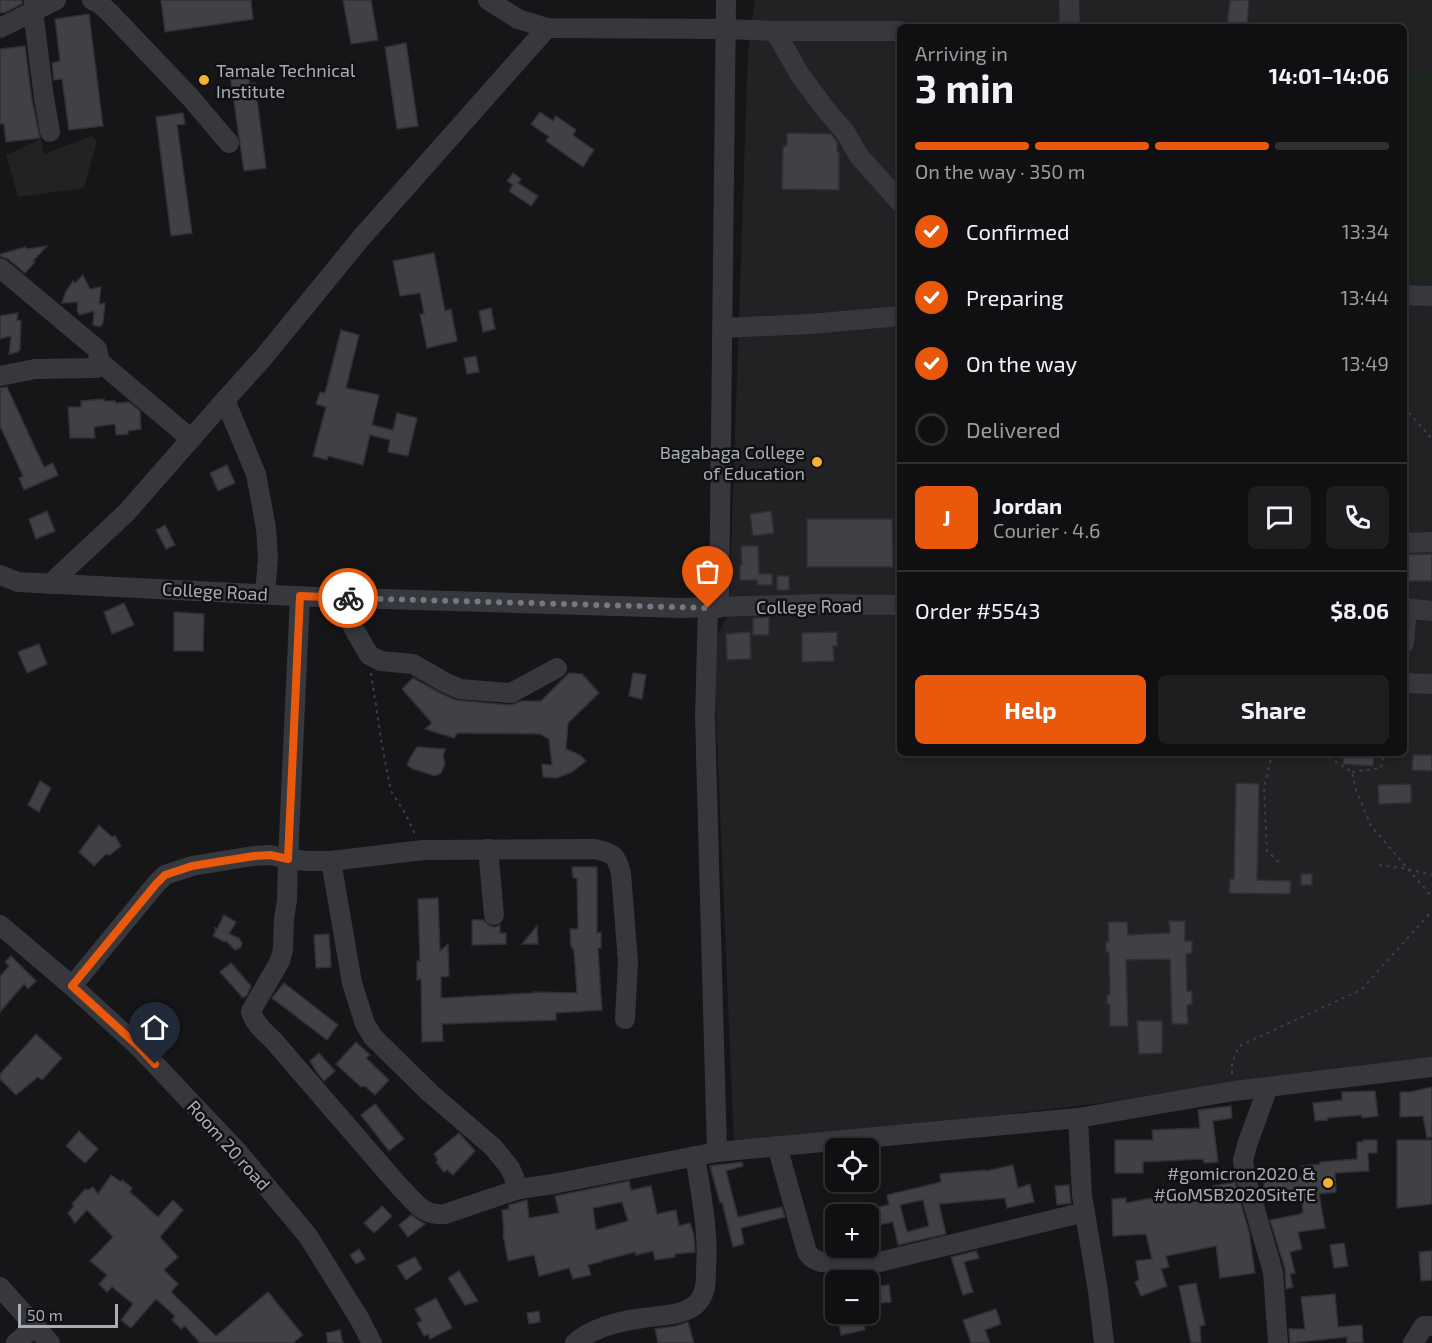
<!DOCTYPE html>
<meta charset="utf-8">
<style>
:root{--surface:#101012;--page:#1e1e20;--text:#f1f3f6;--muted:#9c9d9f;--line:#303032;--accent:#ea580c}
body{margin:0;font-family:"Exo 2",sans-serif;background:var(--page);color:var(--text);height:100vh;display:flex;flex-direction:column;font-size:22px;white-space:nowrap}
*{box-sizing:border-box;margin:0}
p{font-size:20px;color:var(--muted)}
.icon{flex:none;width:33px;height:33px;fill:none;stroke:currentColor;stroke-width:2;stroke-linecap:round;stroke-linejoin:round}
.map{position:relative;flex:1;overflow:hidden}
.panel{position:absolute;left:897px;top:24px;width:510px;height:732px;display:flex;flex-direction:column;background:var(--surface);border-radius:9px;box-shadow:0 3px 9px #0003,0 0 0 2px var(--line)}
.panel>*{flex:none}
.buttons{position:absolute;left:825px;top:1138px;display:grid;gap:12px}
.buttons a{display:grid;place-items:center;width:54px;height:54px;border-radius:9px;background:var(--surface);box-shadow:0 3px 9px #0003,0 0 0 2px var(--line);font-size:30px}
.scale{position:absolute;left:18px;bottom:15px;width:100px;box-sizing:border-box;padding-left:6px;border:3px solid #a8adb8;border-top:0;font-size:16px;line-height:21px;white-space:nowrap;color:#a8adb8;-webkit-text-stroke:4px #111113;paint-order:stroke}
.pin{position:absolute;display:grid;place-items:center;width:51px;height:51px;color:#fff;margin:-62px -26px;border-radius:50% 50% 50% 0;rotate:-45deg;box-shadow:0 0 6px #0007}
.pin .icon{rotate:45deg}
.courier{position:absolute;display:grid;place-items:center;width:60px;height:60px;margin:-30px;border:4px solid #ea580c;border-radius:50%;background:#fff;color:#222;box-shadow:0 2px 8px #0007}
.head em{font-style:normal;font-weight:700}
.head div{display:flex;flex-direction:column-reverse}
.head{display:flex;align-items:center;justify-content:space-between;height:102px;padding:0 18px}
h1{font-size:39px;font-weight:700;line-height:45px}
.bar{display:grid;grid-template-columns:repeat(4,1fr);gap:9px 6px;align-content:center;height:72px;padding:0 18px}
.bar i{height:8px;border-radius:4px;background:var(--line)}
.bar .active{background:var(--accent)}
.bar p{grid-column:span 4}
.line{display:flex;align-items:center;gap:15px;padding:0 18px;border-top:2px solid var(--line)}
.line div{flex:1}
.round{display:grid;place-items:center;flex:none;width:63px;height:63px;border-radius:9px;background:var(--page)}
ol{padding:0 18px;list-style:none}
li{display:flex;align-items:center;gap:18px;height:66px}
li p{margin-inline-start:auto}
li .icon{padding:6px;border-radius:50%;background:var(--accent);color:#fff;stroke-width:4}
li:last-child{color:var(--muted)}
li i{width:33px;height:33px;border:3px solid var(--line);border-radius:50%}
.primary-button{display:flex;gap:12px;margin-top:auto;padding:12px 18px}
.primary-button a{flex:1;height:69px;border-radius:9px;background:var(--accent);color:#fff;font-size:24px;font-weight:700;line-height:69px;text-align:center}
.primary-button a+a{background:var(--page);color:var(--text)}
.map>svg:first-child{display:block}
.built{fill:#222225;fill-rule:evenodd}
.green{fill:#1e261f}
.building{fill:#404145;stroke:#303034;stroke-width:1.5;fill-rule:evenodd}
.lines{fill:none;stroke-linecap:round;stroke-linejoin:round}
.path{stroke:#3d3f44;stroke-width:2;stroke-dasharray:3 4.5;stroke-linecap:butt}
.minor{stroke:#37383d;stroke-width:20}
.done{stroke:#757880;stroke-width:6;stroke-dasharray:0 10.8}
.route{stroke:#ea580c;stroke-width:8}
.poi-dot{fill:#f2b134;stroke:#111113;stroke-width:2}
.labels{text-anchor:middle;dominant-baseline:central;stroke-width:5;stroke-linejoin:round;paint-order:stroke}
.poi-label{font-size:18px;fill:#a8adb8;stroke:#111113;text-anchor:end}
.street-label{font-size:18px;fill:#a8adb8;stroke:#111113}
</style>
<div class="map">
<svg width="1432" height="1343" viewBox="0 0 1432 1343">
<rect width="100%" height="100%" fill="#161618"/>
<g class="built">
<path d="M755 0H1432V1063L1375 1071 734 1146 713 642 729 614 748 51ZM900 27H1404V753H900Z"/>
<path d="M92 136 97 141 84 188 18 197 6 155 41 139 44 154Z"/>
</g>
<path class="green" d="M1404 72 1432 74V281L1404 280Z"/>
<g class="building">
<path d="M0 0H22V4L6 12 0 13Z"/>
<path d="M161 0H251L253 19 165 32Z"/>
<path d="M343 0H371L378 40 351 44Z"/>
<path d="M1230 0H1249L1247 27 1227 26Z"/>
<path d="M89 14 103 126 69 130 62 79 54 80 52 63 60 61 55 19Z"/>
<path d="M406 43 418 126 397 129 385 47Z"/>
<path d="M25 46 32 100 40 138 6 142 4 124H0V49Z"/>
<path d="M248 72 250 84 255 83 266 168 244 171 230 75Z"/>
<path d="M540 112 553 121 556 116 576 130 573 135 594 150 583 167 546 141 549 137 531 124Z"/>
<path d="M183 113 185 124 177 125 192 233 171 236 156 117Z"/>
<path d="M787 133 831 134 837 142V152H839V190L782 189 783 146H787Z"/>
<path d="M513 173 521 179 518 183 538 196 531 206 509 191 513 185 507 181Z"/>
<path d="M47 246 33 261 35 262 25 273 8 259 0 256V254L26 247 27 249Z"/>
<path d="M434 253 445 311 451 309 457 341 427 348 420 314H424L420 293 400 296 393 261Z"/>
<path d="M83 275 90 289 101 287 99 304 105 303 103 323 100 327 93 325 94 311 80 315 77 311 78 302 62 303 66 291 73 281 75 283Z"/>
<path d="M491 308 495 329 483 332 479 311Z"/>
<path d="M18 313 17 320 21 321 20 349 18 352 9 354 11 336 0 339V316Z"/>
<path d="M341 330 359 335 346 388 379 395 372 425 393 430 397 413 417 418 408 456 388 452 390 440 370 435 363 465 328 456 327 460 313 456 326 407 316 404 320 392 325 393Z"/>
<path d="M476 356 479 372 467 374 464 358Z"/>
<path d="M7 387 44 467 53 463 58 475 24 490 19 478 23 476 0 426V388Z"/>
<path d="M104 399V401H115L116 403 129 402 140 411 141 429 128 431V434L116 435 115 424 94 427 95 438H70L68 407H81V401Z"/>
<path d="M227 465 235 483 218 491 210 473Z"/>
<path d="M47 511 55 531 36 539 29 519Z"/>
<path d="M771 511 774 533 753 536 750 514Z"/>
<path d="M807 519H892L893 567H807Z"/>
<path d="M165 525 175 545 166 549 156 530Z"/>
<path d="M741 546H758L759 574H772V585H757V580H740V565H742Z"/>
<path d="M1432 554V581H1404V555Z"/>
<rect x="777" y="576" width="12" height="14"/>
<path d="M124 603 134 625 112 634 104 612Z"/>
<path d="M174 612 204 614 203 651H174Z"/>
<path d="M769 617V635H753V618Z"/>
<path d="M750 632 751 659 727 660 726 634Z"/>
<path d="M837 632V646H833L834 661 802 662V633Z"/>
<path d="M39 644 47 664 27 673 18 652Z"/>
<path d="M569 673 582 674 599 693 568 723 566 749 580 755 586 761 572 772 557 778 543 777 542 764 552 765 549 739 540 734 457 733 454 738 425 729 432 723 402 689 413 678 440 693 456 700 511 705 521 701H541Z"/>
<path d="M633 673 646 675 642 699 629 696Z"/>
<path d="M417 747 445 749 443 756 445 763 441 773 435 776 413 769 407 765 411 756Z"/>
<path d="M1344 753H1374L1373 766 1343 764Z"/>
<path d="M1413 755H1432V771L1412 770Z"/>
<path d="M40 781 51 788 39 812 28 805Z"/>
<path d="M1236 783 1259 784 1257 880 1291 881 1290 894 1229 893 1230 879H1234Z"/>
<path d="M1411 784V803L1379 804 1378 785Z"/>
<path d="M99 825 112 837 115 836 121 846 110 855 106 854 94 866 79 852Z"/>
<path d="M572 867H597V933L601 932V948L598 949 602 1010 556 1013V1020L442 1024 443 1041 422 1042 421 979 417 980V961H420L418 899 438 898 440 951 448 944 449 976 441 977V998L533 993V992L577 993 574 951 571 946 570 929H578L577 878H573Z"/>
<rect x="1301" y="874" width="11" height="11"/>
<path d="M224 915 236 922 229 934 239 938 242 943 241 947 235 950 226 941 225 942 213 936 216 930 214 927 217 929Z"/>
<path d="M472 920H483L490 926 495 927 500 925V933H506V944L472 945Z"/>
<path d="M1169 921H1185V941H1192V953L1186 954 1187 991H1192V1004L1187 1005 1188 1024H1172L1170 959 1126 960 1128 1026H1110V1004H1107V995H1110L1109 952H1106V942H1109L1108 922H1127L1128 935 1170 933Z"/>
<path d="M537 926 538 944H522Z"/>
<path d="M329 934 331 967 316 968 314 935Z"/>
<path d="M11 956 36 981 28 989 24 984 0 1012V976L9 966 5 962Z"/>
<path d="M231 963 251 986 247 995 243 998 220 972Z"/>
<path d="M284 983 338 1025 327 1040 272 998Z"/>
<path d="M1137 1021H1162V1053L1139 1054Z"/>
<path d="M36 1034 62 1058 42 1080 38 1077 16 1095 0 1079V1074Z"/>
<path d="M356 1042 370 1055 366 1058 389 1080 375 1095 365 1086 361 1087 336 1064Z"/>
<path d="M319 1053 335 1071 324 1081 316 1071 310 1061Z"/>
<path d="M1432 1087V1137L1427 1138 1423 1116 1400 1117V1092H1410Z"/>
<path d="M1375 1091 1378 1116 1362 1118V1115L1327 1118 1328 1120 1315 1121 1313 1103 1342 1100V1092Z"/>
<path d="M375 1104 404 1139 389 1151 361 1115Z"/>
<path d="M1231 1106 1232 1118 1213 1121 1218 1162 1204 1163 1203 1159 1143 1162V1173H1115V1140H1153L1152 1130 1200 1128 1198 1110Z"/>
<path d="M79 1131 98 1149 85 1163 66 1146Z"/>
<path d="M459 1133 475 1151 453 1175 447 1170 444 1172 436 1162 438 1160 434 1154Z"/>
<path d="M1363 1140H1377V1153H1368L1369 1171 1335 1173 1336 1192 1319 1194 1325 1228 1298 1232 1302 1249 1290 1252 1295 1273 1290 1274 1293 1287 1286 1289 1285 1269 1270 1220 1301 1214V1213L1303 1212 1301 1191 1264 1192V1178L1303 1177 1302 1166 1320 1164V1162L1357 1159V1142H1363Z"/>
<path d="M1397 1140H1432V1204L1397 1208Z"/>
<path d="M742 1162 743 1166 726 1171 738 1217 782 1207 785 1217 741 1228 744 1244 733 1247 722 1202 720 1203 710 1166Z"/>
<path d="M1013 1165 1018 1188 1030 1184 1034 1202 1007 1208 1005 1198 939 1204 946 1234 898 1245 893 1222 868 1227V1209L889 1205 887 1195 941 1182 940 1174 985 1170 986 1171ZM923 1200 929 1226 907 1232 900 1205Z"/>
<path d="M111 1175 121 1182 122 1180 132 1188 130 1192 158 1217 173 1200 183 1210 160 1237 178 1257 164 1270 178 1284 171 1292 216 1336 268 1292 303 1335 293 1343H200L185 1326 181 1329 172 1320 175 1316 156 1299 131 1328 121 1320 133 1304 112 1287 107 1292 99 1284 107 1275 90 1261 113 1237 87 1210 75 1223 68 1213 74 1206 72 1204 85 1189 88 1190 93 1187 98 1194Z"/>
<path d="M629 1181 631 1190 651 1186 657 1214 676 1210 679 1226 690 1223 694 1235 695 1252 675 1254V1257L655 1260 653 1251 636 1255 635 1252 601 1261V1262L588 1265 591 1275 573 1279 569 1268 539 1276 534 1255 508 1261 503 1234H504L502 1210 509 1209V1205L527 1200 529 1218 559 1213 555 1196ZM622 1202 628 1221 596 1230 593 1208Z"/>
<path d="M1235 1182 1249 1232 1255 1273 1220 1278 1216 1246 1166 1256 1169 1267 1161 1269 1167 1286 1141 1296 1135 1282 1139 1280 1136 1261 1152 1259 1146 1234 1113 1236 1112 1199 1126 1198V1203L1152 1198V1200L1213 1188V1186Z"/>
<path d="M1069 1185 1071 1203 1057 1205 1055 1186Z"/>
<path d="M382 1206 392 1216 374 1233 364 1223Z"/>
<path d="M411 1215 425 1224 408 1237 399 1225Z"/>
<path d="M1344 1243 1348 1266 1334 1268 1330 1245Z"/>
<path d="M359 1249 365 1259 356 1264 350 1255Z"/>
<path d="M976 1251 979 1258 964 1262 973 1292 963 1295 951 1257Z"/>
<path d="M1432 1251V1280L1421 1281 1419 1252Z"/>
<path d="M415 1257 422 1269 406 1280 397 1266Z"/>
<path d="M459 1271 478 1301 465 1305 448 1278Z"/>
<path d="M1196 1283 1205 1325 1200 1326 1201 1343H1191L1179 1286Z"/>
<path d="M889 1285 891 1302 878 1303 877 1286Z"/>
<path d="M1335 1294 1338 1327 1362 1325 1363 1343H1347V1337L1290 1343 1289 1329H1305L1301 1297Z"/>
<path d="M436 1298 452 1328 430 1339 428 1334 424 1336 417 1323 422 1321 415 1309Z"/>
<path d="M996 1309 1001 1324 985 1330 990 1343H971L963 1320Z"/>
<path d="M539 1311 540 1322 529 1324 527 1313Z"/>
<path d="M838 1314H862L865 1330 841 1335 838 1320H839Z"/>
<path d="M688 1322 694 1343H658L655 1329 676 1326Z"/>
<path d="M340 1330 343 1343H328L326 1333Z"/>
</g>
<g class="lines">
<g class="path">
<path d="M1404 407 1432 439"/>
<path d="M371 673 382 745 391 791 406 815 415 834"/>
<path d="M1273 753 1272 754 1264 788 1267 851 1282 865"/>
<path d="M1322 753 1352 772 1356 790 1371 826 1432 897"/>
<path d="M1352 772 1381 768 1384 753"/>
<path d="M1379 865 1408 869 1432 875"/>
<path d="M1232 1074V1063L1239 1046 1361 990 1432 911"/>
</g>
<g class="minor">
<path d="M34 0 33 11 44 98 50 132"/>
<path d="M92 0 99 3 109 12 190 97 229 143"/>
<path d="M488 0 518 19 547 28 726 29 775 31H900"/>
<path d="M1069 0 1070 27"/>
<path d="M0 28 56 0"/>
<path d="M775 31 800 75 826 110 845 132 859 156 900 202"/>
<path d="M0 268 97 349 100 362 191 439"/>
<path d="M1404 295 1432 296"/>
<path d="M722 328 810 324 900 316"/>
<path d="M0 376 35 369 96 368 100 362"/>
<path d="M225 400 256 474 266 528 268 558 265 594"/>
<path d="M1404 543 1432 542"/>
<path d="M0 575 18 582 315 597 682 608 818 604 900 605"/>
<path d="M50 584 126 513 225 400 263 358 361 238 547 28"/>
<path d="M340 598 354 629 369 655 381 661 413 664 446 683 460 689 511 693 557 668"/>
<path d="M708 608 705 716 717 1152"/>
<path d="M719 608 726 0"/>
<path d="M1404 608 1432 611"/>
<path d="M1404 643 1407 608"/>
<path d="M1404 683 1432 684"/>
<path d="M488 849 494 915"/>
<path d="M331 861 352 983 365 1024 373 1037 430 1093 493 1147 510 1168 519 1189"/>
<path d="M0 925 72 986 138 1046 237 1151 308 1236 359 1318 372 1343"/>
<path d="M72 986 156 884 165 875 192 866 253 856 270 855 288 859 300 596"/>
<path d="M625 1019 628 962 621 873C616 854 613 854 595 849L423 850 331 861H308L288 859 287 900 284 919 283 949 280 961 251 1011C253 1023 265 1032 273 1040L399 1186C415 1201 421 1216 445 1214L519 1189 553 1184 717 1152 1078 1118"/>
<path d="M1268 1087 1247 1145 1243 1160 1245 1175 1273 1272 1278 1343"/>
<path d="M777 1146 807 1252 812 1258 821 1262 867 1265 1085 1212"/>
<path d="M0 1287 50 1343"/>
<path d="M16 1343 35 1326"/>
<path d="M575 1343C593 1327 620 1321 643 1318 660 1315 688 1316 699 1301 706 1292 706 1281 706 1270 709 1231 701 1195 695 1156"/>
<path d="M1104 1343 1098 1291 1082 1195 1078 1118 1234 1091 1432 1067"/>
<path d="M1413 1343 1424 1326H1432"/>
</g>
</g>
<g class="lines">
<path class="done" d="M348 598 708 608"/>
<path class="route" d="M155 1064 138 1046 72 986 156 884 165 875 192 866 254 856 270 855 288 859 300 596 348 598"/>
</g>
<g class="poi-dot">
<circle cx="204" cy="80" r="6"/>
<circle cx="817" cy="462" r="6"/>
<circle cx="1328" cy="1183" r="6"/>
</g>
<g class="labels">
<g class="poi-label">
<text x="216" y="70" text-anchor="start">Tamale Technical<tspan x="216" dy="21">Institute</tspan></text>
<text x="805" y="452">Bagabaga College<tspan x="805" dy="21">of Education</tspan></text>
<text x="1316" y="1173">#gomicron2020 &amp;<tspan x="1316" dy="21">#GoMSB2020SiteTE</tspan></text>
</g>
<g class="street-label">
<text transform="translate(215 591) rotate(3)">College Road</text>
<text transform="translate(809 606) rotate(-1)">College Road</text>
<text transform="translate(229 1145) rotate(48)">Room 20 road</text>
</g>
</g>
</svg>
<div class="buttons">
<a><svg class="icon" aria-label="locate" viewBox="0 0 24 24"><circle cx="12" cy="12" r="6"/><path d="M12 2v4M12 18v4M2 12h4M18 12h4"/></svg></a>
<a>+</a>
<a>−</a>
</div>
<div class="scale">50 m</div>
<div class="pin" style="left:708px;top:608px;background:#ea580c"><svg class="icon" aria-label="bag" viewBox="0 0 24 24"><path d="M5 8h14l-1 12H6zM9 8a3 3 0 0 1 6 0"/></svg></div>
<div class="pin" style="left:155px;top:1064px;background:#1f2937"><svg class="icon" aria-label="home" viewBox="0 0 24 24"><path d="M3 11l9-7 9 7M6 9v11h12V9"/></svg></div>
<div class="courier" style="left:348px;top:598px"><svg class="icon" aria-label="bike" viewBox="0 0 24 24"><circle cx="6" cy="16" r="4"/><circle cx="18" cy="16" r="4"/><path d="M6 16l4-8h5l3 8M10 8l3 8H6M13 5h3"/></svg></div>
<section class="panel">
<div class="head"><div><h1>3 min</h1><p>Arriving in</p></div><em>14:01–14:06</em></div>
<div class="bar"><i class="active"></i><i class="active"></i><i class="active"></i><i></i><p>On the way · 350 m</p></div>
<ol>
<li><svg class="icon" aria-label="check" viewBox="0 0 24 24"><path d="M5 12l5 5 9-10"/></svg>Confirmed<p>13:34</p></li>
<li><svg class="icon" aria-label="check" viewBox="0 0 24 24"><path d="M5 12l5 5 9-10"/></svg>Preparing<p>13:44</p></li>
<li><svg class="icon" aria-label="check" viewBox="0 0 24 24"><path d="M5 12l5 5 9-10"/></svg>On the way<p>13:49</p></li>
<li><i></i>Delivered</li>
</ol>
<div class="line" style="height:108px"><b class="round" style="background:var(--accent);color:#fff">J</b><div><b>Jordan</b><p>Courier · 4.6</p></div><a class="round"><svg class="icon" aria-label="chat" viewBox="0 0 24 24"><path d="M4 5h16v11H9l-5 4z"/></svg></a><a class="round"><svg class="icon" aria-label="phone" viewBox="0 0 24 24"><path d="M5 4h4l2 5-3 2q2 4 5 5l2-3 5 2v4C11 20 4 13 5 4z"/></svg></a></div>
<div class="line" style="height:78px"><div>Order #5543</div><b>$8.06</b></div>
<div class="primary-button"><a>Help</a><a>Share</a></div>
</section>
</div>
